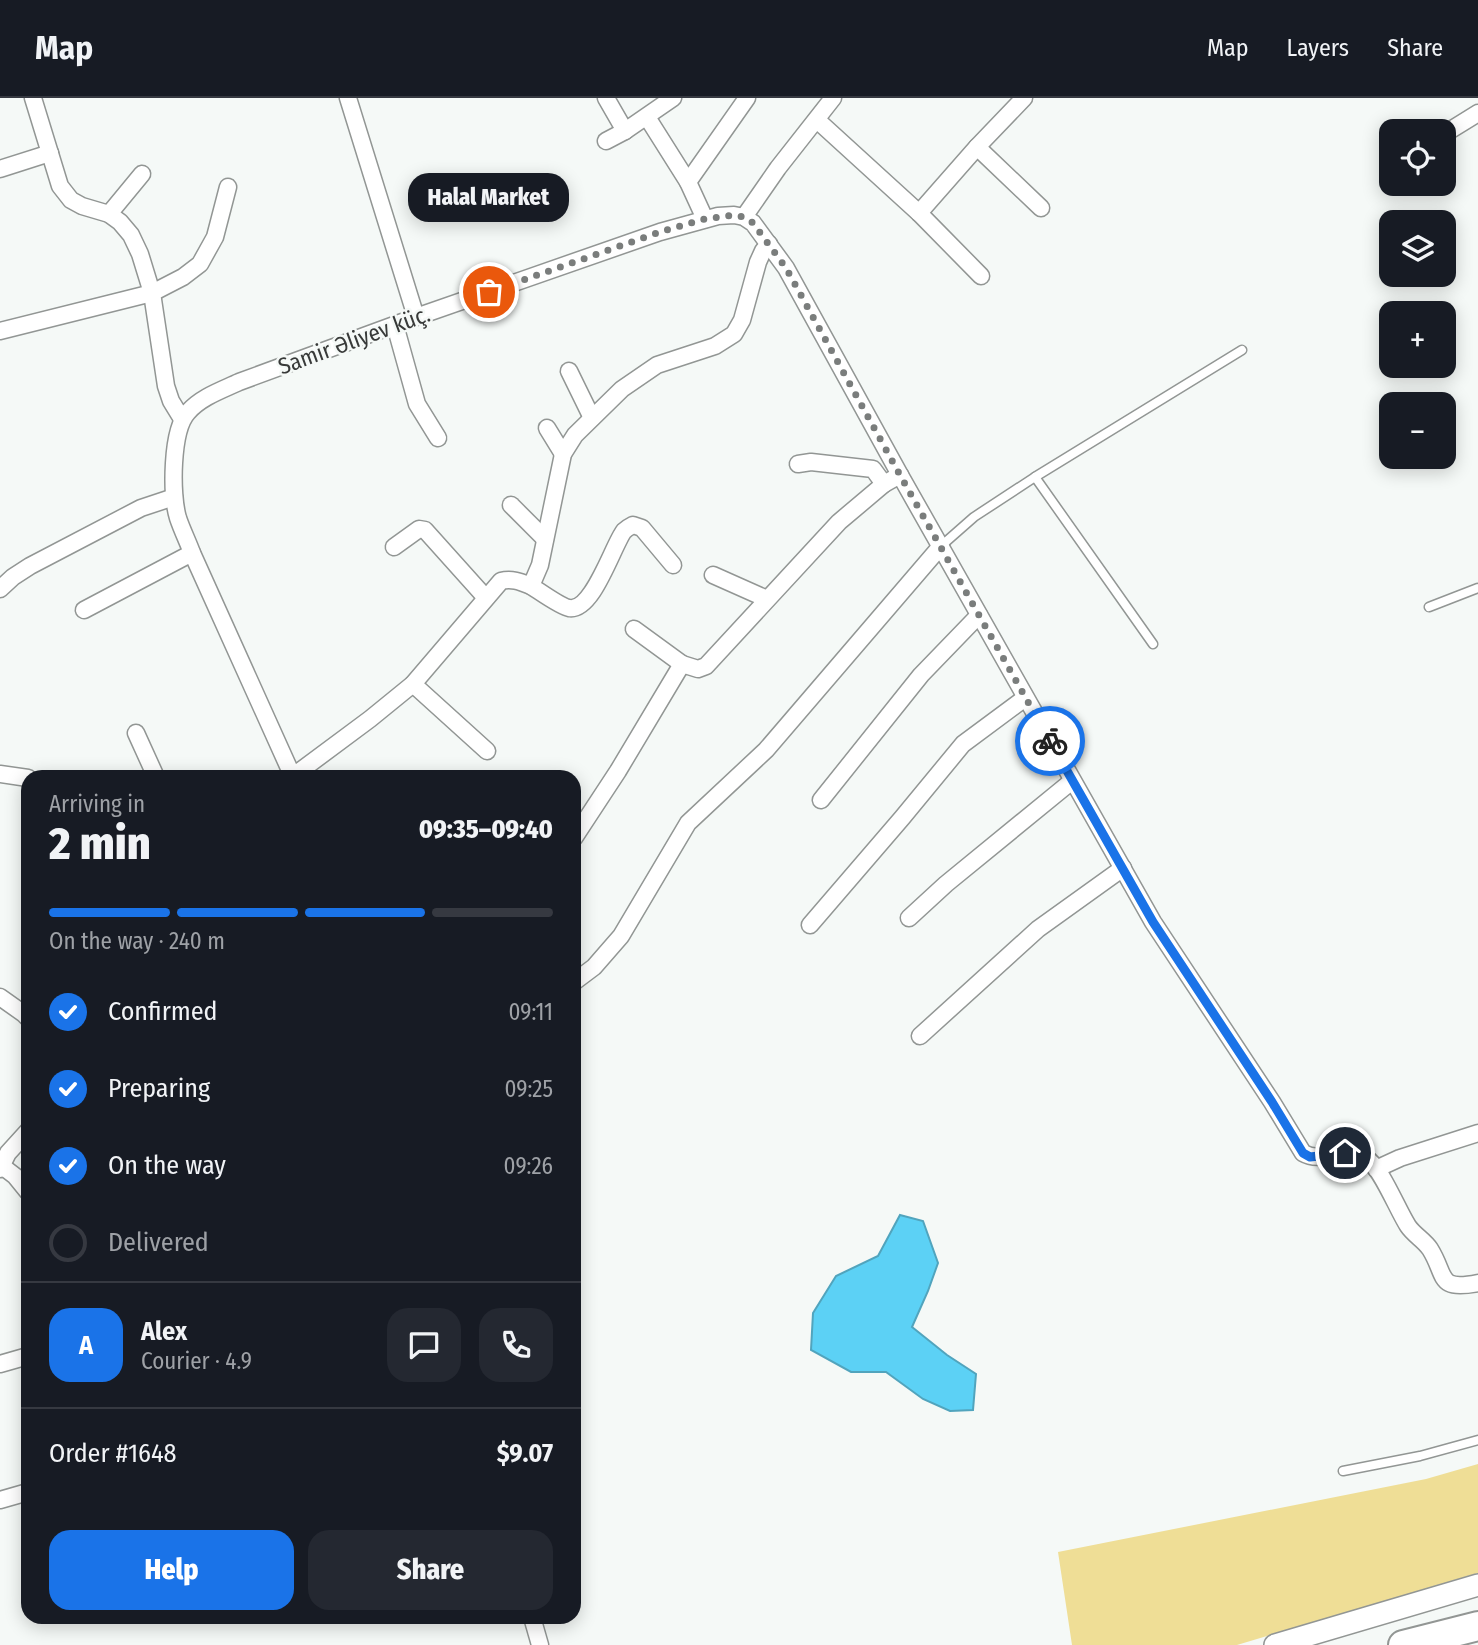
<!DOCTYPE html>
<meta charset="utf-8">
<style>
:root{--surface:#171b24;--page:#242831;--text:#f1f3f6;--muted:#9ea1a6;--line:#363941;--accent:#1a73e8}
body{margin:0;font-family:"Fira Sans Condensed",sans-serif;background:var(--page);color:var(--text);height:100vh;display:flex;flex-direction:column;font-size:26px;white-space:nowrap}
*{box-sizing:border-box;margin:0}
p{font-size:23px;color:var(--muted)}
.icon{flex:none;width:38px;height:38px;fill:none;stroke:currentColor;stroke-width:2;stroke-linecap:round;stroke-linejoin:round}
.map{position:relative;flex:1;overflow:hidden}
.panel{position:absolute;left:21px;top:672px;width:560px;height:854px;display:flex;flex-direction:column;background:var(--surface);border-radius:21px;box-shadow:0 4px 18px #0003}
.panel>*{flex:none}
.fabs{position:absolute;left:1379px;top:21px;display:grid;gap:14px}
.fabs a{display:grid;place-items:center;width:77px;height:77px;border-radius:14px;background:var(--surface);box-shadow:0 4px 18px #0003;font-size:35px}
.pin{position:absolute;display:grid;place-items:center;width:60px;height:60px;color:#fff;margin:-30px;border:4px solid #fff;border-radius:50%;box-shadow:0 2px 7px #0007}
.courier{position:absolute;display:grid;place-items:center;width:70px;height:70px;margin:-35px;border:5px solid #1a73e8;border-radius:50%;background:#fff;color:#222;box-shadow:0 2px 9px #0007}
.bubble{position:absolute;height:49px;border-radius:21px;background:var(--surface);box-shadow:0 4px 18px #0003;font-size:23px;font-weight:800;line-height:49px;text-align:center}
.head em{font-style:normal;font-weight:800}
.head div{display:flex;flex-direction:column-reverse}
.head{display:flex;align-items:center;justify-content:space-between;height:119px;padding:0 28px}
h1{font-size:46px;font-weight:800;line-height:52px}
.bar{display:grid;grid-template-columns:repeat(4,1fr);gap:10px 7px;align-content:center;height:84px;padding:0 28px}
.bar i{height:9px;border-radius:5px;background:var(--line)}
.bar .current{background:var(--accent)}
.bar p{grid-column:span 4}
.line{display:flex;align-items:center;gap:18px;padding:0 28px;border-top:2px solid var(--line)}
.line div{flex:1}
.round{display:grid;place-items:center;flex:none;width:74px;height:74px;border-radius:21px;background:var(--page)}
ol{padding:0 28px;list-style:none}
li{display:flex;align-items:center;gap:21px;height:77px}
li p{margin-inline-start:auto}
li .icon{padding:7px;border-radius:50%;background:var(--accent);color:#fff;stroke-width:4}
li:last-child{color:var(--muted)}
li i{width:38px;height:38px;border:4px solid var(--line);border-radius:50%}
.button{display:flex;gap:14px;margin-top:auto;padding:14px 28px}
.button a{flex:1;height:80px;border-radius:21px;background:var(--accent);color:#fff;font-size:28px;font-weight:800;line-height:80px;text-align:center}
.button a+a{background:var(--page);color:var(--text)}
header{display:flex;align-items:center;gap:42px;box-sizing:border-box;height:98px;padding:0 35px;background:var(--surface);border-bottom:2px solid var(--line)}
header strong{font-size:33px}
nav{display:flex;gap:38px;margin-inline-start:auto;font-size:24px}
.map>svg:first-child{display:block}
.green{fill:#efde96}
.water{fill:#5cd1f5;stroke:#51a4bd;stroke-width:2}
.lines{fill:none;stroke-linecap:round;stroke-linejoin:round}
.lane-casing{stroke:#929694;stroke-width:11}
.street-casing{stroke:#929694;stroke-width:19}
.secondary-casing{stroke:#929694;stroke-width:24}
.highway-casing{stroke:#929694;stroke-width:32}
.lane{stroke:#fff;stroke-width:8}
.street{stroke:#fff;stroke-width:16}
.secondary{stroke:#fff;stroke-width:21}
.highway{stroke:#fff;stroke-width:28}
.done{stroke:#7a7d7c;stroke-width:7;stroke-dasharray:0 12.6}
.route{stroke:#1a73e8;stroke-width:9}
.labels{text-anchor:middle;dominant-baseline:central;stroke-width:5;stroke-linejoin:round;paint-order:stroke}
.street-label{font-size:23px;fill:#383a39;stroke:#f5f9f7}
</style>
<header>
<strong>Map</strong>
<nav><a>Map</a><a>Layers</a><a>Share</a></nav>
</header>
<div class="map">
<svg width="1478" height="1547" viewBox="0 0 1478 1547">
<rect width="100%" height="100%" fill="#f5f9f7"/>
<path class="green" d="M1478 1366V1475L1237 1547H1072L1058 1454 1426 1381Z"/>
<path class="water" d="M900 1117 923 1123 938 1165 928 1193 912 1229 947 1257 976 1276 973 1312 950 1313 923 1301 886 1274H851L811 1252 813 1215 836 1178 878 1158Z"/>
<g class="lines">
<defs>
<g id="lane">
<path d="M1035 379 1153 546"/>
<path d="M941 448 974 419 1035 379 1242 252"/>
<path d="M1429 509 1478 490"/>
<path d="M1343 1373 1420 1358 1478 1342"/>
</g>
<g id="street">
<path d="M33 0 60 88 71 102 82 108 109 116 120 124 131 137 140 156 152 195 166 288 171 303 182 321"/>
<path d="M348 0 416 219"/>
<path d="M606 0 625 33"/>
<path d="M647 19 688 84 705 121"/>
<path d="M817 22 919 115 981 178"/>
<path d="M1449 33 1478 15"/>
<path d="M606 43 625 33 673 0"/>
<path d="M977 49 1041 110"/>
<path d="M0 71 50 55"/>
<path d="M688 84 747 0"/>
<path d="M919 115 977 49 1024 0"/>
<path d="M109 116 142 76"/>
<path d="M744 119 778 70 833 0"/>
<path d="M395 227 417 306 438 340"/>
<path d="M0 233 152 195 183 179 200 166 215 139 228 89"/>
<path d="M569 273 592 320"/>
<path d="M547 330 563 356"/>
<path d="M798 366 811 364 873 371 884 386"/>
<path d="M511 407 545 441"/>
<path d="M394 449 419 431 425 432 486 500"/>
<path d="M713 477 767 501"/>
<path d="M531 488C539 493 561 509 569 510 593 514 613 447 624 433 626 431 631 428 633 427L642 430 673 467"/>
<path d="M0 491 13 479 30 468 141 410 174 399"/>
<path d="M84 512 192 455"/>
<path d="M634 531 682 566"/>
<path d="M413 586 487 653"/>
<path d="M136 635 156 679"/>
<path d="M0 676 28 680"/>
<path d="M292 679 370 621 413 586 501 483C512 480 521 484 531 488L540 467 563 356 575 337 622 291 657 267 715 248 734 236 742 222 758 164 763 153 769 146"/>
<path d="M293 679 192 455C188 444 182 432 178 420 171 397 171 332 188 314 201 299 222 292 239 284L416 219 660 134 718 118 734 117 744 119 753 125 786 170 900 377 1153 824 1272 1004 1303 1055C1322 1066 1346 1048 1366 1060 1381 1069 1397 1111 1408 1128 1414 1137 1424 1142 1430 1151 1447 1178 1436 1193 1478 1185"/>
<path d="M821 702 921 577 979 517"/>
<path d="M574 740 618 673 682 566 698 571 706 568 839 424 884 386 900 377"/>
<path d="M909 820 946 786 1072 683"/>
<path d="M810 827 902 720 963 646 1025 600"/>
<path d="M574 884 594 869 621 838 688 725 766 652 941 448"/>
<path d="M0 899 24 916 28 920"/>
<path d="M920 938 1038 831 1123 770"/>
<path d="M2 1068 15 1078 28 1094"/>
<path d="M0 1071 8 1055 28 1033"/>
<path d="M1376 1071 1400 1060 1478 1035"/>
<path d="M0 1266 28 1258"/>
<path d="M0 1402 28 1394"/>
<path d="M532 1519 540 1547"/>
</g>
<path id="secondary" d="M1275 1547 1478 1487"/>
<path id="highway" d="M1403 1547 1478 1528"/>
</defs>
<use href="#lane" class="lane-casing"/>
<use href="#street" class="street-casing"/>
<use href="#secondary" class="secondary-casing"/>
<use href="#highway" class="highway-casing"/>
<use href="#lane" class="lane"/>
<use href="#street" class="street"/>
<use href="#secondary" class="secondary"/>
<use href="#highway" class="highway"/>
</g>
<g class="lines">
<path class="done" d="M489 194 660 134 705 121 734 117 744 119 753 125 786 170 900 377 1050 643"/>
<path class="route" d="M1050 643 1153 824 1272 1004 1303 1055 1310 1059 1345 1055"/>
</g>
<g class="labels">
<g class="street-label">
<text transform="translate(354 242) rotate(-20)">Samir Əliyev küç.</text>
</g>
</g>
</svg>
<div class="fabs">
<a><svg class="icon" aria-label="locate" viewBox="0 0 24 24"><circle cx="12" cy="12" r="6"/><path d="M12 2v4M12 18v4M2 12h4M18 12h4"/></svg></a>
<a><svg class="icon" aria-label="layers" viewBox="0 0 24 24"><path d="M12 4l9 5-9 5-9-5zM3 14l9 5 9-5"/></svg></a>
<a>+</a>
<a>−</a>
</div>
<div class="pin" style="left:489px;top:194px;background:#ea580c"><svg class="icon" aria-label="bag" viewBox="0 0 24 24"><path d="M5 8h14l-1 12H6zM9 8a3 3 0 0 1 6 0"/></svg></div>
<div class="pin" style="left:1345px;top:1055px;background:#1f2937"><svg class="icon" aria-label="home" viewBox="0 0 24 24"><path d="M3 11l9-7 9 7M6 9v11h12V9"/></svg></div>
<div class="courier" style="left:1050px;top:643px"><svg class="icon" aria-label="bike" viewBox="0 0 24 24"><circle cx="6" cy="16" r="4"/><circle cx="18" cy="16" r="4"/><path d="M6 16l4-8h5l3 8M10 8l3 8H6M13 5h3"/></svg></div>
<div class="bubble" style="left:408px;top:75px;width:161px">Halal Market</div>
<section class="panel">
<div class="head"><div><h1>2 min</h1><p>Arriving in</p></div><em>09:35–09:40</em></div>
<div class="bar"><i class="current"></i><i class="current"></i><i class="current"></i><i></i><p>On the way · 240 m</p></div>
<ol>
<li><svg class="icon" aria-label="check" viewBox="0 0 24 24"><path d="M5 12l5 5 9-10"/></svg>Confirmed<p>09:11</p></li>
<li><svg class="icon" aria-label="check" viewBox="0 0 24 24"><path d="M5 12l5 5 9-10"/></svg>Preparing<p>09:25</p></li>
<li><svg class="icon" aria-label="check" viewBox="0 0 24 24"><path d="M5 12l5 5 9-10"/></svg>On the way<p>09:26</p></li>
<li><i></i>Delivered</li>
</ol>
<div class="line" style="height:126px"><b class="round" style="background:var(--accent);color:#fff">A</b><div><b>Alex</b><p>Courier · 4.9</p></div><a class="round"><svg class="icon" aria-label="chat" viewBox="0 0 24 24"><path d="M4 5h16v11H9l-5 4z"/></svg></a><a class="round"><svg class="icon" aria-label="phone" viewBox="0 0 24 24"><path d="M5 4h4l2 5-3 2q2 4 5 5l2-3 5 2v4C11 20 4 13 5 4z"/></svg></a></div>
<div class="line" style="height:91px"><div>Order #1648</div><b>$9.07</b></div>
<div class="button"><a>Help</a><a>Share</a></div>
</section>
</div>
